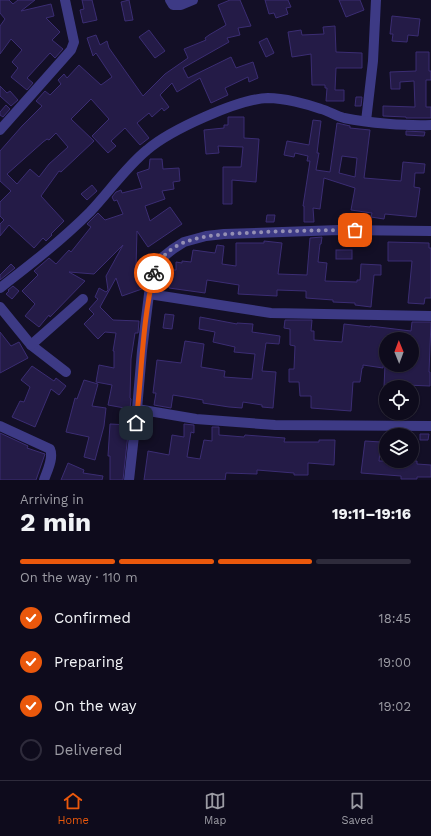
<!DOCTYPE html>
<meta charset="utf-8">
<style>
:root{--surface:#0e0b1c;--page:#171425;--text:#f1f3f6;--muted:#9b9ba3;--line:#2e2b3b;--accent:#ea580c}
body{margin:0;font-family:"Work Sans",sans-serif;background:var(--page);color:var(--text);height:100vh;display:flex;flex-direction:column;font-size:15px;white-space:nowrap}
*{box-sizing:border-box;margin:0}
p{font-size:13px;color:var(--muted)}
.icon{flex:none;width:22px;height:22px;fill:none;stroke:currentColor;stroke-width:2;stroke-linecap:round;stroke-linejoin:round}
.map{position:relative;height:480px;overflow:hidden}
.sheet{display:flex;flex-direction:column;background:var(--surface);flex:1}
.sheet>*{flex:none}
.needle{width:26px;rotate:359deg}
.fabs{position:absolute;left:379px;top:332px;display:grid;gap:8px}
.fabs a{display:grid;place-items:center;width:40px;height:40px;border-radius:50%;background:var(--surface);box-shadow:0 1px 3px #0004,0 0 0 1px var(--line);font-size:20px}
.pin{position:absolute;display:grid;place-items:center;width:34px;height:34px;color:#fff;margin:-17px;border-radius:8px;box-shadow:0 2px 6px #0006}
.courier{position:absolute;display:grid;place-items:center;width:40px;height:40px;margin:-20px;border:3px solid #ea580c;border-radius:50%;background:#fff;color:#222;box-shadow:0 1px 5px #0007}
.head em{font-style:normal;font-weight:700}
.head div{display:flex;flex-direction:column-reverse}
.head{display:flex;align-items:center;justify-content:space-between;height:68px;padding:0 20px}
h1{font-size:26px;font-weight:700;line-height:30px}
.bar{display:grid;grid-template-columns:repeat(4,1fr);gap:6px 4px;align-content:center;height:48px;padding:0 20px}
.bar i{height:5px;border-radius:3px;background:var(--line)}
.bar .selected{background:var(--accent)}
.bar p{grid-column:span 4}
ol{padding:0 20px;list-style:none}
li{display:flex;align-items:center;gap:12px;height:44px}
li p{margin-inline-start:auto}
li .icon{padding:4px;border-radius:50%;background:var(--accent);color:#fff;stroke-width:4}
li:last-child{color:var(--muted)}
li i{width:22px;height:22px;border:2px solid var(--line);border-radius:50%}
.menu{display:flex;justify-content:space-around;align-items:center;height:56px;border-top:1px solid var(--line);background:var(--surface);font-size:11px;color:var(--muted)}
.menu a{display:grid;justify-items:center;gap:2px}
.menu .selected{color:var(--accent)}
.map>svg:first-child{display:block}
.building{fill:#241b47;stroke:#3b2d73;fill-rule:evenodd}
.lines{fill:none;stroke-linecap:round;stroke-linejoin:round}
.minor{stroke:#3d3a85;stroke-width:10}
.done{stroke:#948fb3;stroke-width:4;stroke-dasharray:0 7.2}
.route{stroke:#ea580c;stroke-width:5}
</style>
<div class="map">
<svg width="431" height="480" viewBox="0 0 431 480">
<rect width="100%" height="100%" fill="#130f26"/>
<g class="building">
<path d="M0 0H9L13 4 18 0H35L21 11 51 4 54 16 46 18 60 32 52 40 63 49 55 58 50 53 27 78 33 83 27 90 11 77 18 68 12 62 22 50 11 39 0 54V26L5 19 0 13Z"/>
<path d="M82 0H92L97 20 83 23 80 10 84 9Z"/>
<path d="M129 0 133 20 125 21 121 2Z"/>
<path d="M230 0H240L251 26 238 28 240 35 227 38 229 42 183 68 188 78 231 57 236 68 253 62 258 78 249 82 248 77 225 88 228 95 211 103 200 78 177 92 172 83 160 95 169 107 164 111 162 108 152 117 149 113 137 123 149 138 140 145 125 128 111 141 116 146 108 153 92 136 109 119 91 99 71 119 94 141 61 172 59 171 41 196 64 221 51 234 52 235 46 241 43 238 34 248 9 225 0 236V224L4 220 0 216V202L11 191 0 181V151L22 126 42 106 36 101 45 91 50 95 61 84 58 80 64 74 67 78 79 65 101 85 112 77 96 53 93 56 87 38 96 35 100 45 107 41 109 48 143 96 165 74 188 58 184 49 206 40 205 38 209 35 226 25 218 5ZM56 133 68 147 49 164 39 177 30 169 17 184 7 174 43 142 47 139 49 140Z"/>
<path d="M265 0H288L291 7 286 8 288 14 276 18 274 13 269 14Z"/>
<path d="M339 0H360L364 10 346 17Z"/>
<path d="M392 16 420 19 418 36 408 35 407 42 392 41 393 34H390Z"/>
<path d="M335 26 336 52 362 53V68H336L335 90H344V101H326L327 88H325V85H312L311 54 292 57 288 32 301 30 302 35 324 34 323 27Z"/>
<path d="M149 30 165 51 155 58 139 37Z"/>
<path d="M267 38 274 53 266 57 259 42Z"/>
<path d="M416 52H429V71H431V80H426V107H431V118H406V117L383 116V106L415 107 414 81 400 82V89H391L390 72 416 71Z"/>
<path d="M0 86 7 93 10 91 18 100 11 106 0 96Z"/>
<path d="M356 97H362L361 106H355Z"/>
<path d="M6 105 10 109 3 117 0 115V112Z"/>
<path d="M228 117H244V138L259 139 256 182 232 180V204H223V167H241L243 147 218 146 219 153 206 154 204 130 224 128V125H228Z"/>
<path d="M313 120 321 121 317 153H319L316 170 330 172 337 123 350 126V128L370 130 364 178 401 181 403 162 425 164 424 173H415L414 187 420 188 416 217 385 214 384 219 371 217 372 213 351 210 355 188 324 178 320 209 313 208 314 222H304V206H303L310 161H307L308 156 295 153 294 157 284 155 287 141 309 145ZM342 156 357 158 355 177 339 173Z"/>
<path d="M406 131 425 132 424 136 406 135Z"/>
<path d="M150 159H162L163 169 179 168 180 181 173 182 174 189 162 191 165 199 145 206 150 221 170 207 182 224 148 247 137 231 136 267 140 275 147 274 144 286H141L142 289 122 296 116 278 100 307 113 320 139 321 138 333H135L131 359 130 398 131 399 130 409 108 405 112 385 96 382 99 365 114 368V351H113L116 333 105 332 98 339 84 324 94 314 89 309 98 299 95 297 99 288 106 292 108 290 106 276 123 245 94 274 69 272 85 281 50 317 49 315 39 327 25 316 35 304 22 291 38 275 34 271 49 258 56 264 69 250 71 252 91 227 87 224 98 213 105 220 123 214 117 200 114 201 112 197 116 192 121 190 122 193 142 188 137 173 149 169Z"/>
<path d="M92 185 97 191 87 200 81 194Z"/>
<path d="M267 215H275L274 222H266Z"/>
<path d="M322 237 321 244H320L318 262 327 263 325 281 357 282V280H360L361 264 381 265V275H374L371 307 355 305V303L333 302V300L306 298V291L277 290V296L238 294 239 285 207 280 205 293 169 288 171 270H176V262L182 263V261L191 262 193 250 215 253 217 245 224 246 222 264 236 266V243H264V241L282 243 278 274 307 275 310 238Z"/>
<path d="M388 242 429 243V248H431V298H425L424 304 408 303 412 261H388Z"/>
<rect x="336" y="250" width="16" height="9"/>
<path d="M11 264 15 268 0 280V275Z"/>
<path d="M13 286 19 291 12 299 6 294 9 291 8 290Z"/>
<path d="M165 314 174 315 172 329 163 328Z"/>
<path d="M200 317 237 324V323L253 324 252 332 280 336 279 344 266 343 262 371 276 372 273 408 262 407V405L243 402 242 408 229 407 203 403V400L173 395 171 408 154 405 156 393H153L157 360 181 363 185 341 204 344 201 367 225 371 224 377 252 379 255 354 234 352 235 347 213 342 215 332 199 329Z"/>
<path d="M285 320H312L311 331H314V340L342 342 344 324 370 327V326L411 331 412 322H431L429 372H430V386L406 385V387H384L385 365H412L413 339H386L383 368 363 365V368H362L360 382H353L351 411 311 408V396H300L299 382H289V369H294L295 346 290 345V329L284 328Z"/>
<path d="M0 332 11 346 19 342 28 358 0 373Z"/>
<path d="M32 366 54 381 56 378 66 386 59 395 51 389 35 427 12 417 20 401 24 402 30 387 21 380Z"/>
<path d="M84 380 98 384 92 406 106 408 104 426 95 460 84 457 89 437 66 432 75 398 77 399Z"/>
<path d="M110 424 129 425 123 480H110V456H108Z"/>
<path d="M184 424 194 425V433L191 432 187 457 200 459 204 440 212 441V427H219V435L244 437 245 435 285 438 284 442H319V440H335L334 465 308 463V475H294V473L257 470V474L226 473 225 480H144L148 451 169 455 172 435 184 437Z"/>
<path d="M0 433 28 446 27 448 45 454 36 480H0Z"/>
<path d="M420 434H429L428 440H420Z"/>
<path d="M365 441 381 442 379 461H417V464L431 465V477H417V479H401V476L361 473Z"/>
<path d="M68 463 84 470 83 473 103 476 102 480H61Z"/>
</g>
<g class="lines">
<g class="minor">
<path d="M170 0 173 5H181L193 0"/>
<path d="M366 121 373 61 376 0"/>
<path d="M0 130 71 50 74 42 65 0"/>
<path d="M0 288C31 264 62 240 90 212 109 192 126 167 147 150 170 130 238 99 268 98 284 98 307 104 321 109 329 111 336 116 344 118 368 123 406 126 431 125"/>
<path d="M149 294 271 313 431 316"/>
<path d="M0 307 31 345 66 372"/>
<path d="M31 345 83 299"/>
<path d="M137 409 196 419 275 425 431 426"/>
<path d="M0 426 50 449C54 458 47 471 44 480"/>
<path d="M129 480 137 409 142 351 149 294 155 270 163 257 173 249 184 242 206 236 224 234 339 230 431 231"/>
</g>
</g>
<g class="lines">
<path class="done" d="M154 273C157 259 172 247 185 242 210 233 237 234 263 232 294 231 324 230 355 230"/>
<path class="route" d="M136 423C142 373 142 322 154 273"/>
</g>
</svg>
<div class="fabs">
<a><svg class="needle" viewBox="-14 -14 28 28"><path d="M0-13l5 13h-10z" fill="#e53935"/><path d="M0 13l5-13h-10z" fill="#9b9ba3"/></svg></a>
<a><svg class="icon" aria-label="locate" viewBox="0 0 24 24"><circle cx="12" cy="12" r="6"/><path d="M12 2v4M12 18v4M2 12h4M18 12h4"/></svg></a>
<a><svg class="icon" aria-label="layers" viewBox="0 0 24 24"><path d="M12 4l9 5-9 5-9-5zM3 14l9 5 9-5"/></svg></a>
</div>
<div class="pin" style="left:355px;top:230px;background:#ea580c"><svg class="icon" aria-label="bag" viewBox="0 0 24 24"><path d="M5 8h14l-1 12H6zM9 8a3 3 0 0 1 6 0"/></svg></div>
<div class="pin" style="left:136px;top:423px;background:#1f2937"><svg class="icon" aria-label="home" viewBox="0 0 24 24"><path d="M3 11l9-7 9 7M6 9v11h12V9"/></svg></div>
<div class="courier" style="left:154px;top:273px"><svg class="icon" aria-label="bike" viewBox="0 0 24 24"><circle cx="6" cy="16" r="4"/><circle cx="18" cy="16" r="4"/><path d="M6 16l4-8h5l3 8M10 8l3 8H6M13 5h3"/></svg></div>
</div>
<section class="sheet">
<div class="head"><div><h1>2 min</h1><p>Arriving in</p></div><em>19:11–19:16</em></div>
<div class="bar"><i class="selected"></i><i class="selected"></i><i class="selected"></i><i></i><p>On the way · 110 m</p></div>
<ol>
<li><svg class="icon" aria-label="check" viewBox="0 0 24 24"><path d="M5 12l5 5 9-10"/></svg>Confirmed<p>18:45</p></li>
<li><svg class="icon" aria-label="check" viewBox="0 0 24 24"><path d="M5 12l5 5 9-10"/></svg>Preparing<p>19:00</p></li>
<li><svg class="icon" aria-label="check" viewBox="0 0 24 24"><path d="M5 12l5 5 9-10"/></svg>On the way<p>19:02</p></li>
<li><i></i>Delivered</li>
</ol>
</section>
<nav class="menu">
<a class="selected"><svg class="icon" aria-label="home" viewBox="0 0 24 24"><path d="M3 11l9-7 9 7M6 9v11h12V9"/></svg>Home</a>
<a><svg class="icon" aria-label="map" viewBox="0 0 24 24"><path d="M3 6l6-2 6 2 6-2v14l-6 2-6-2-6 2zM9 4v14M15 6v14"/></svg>Map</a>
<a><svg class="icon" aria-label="saved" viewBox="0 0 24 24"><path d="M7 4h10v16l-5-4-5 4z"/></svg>Saved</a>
</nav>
